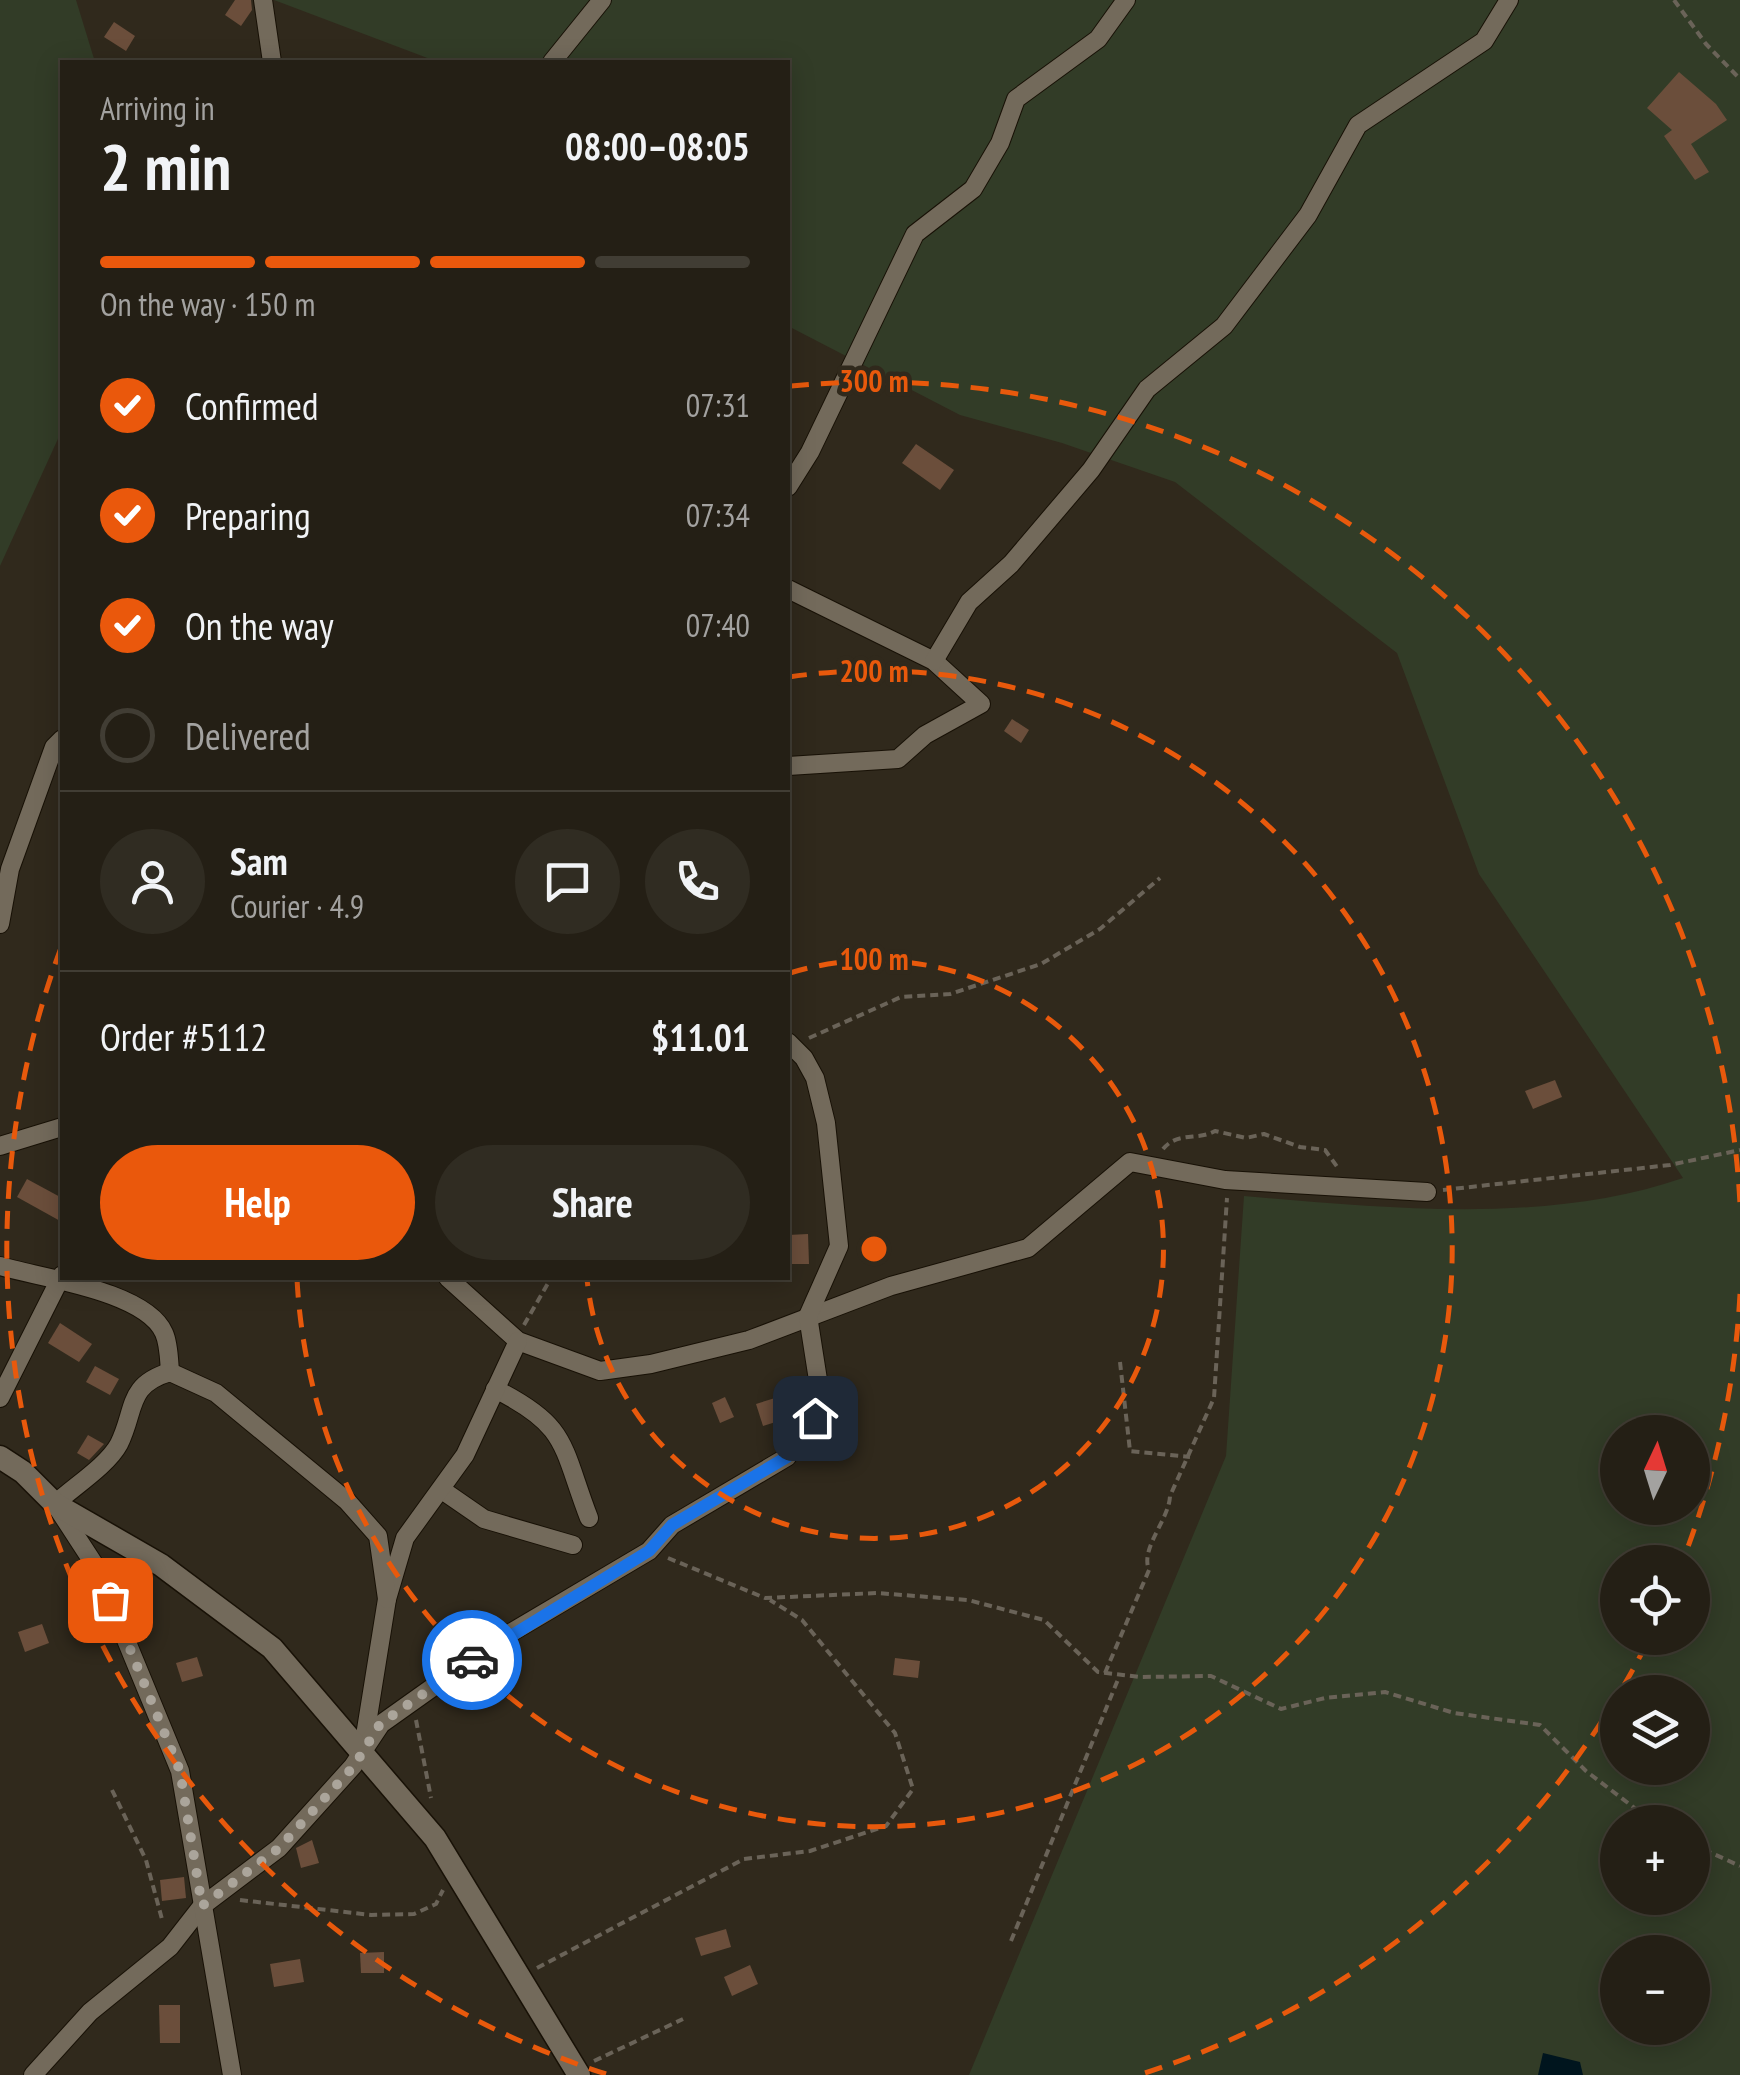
<!DOCTYPE html>
<meta charset="utf-8">
<style>
:root{--surface:#241f15;--page:#302c22;--text:#f1f3f6;--muted:#a3a2a0;--line:#413d34;--accent:#ea580c}
body{margin:0;font-family:"PT Sans Narrow",sans-serif;background:var(--page);color:var(--text);height:100vh;display:flex;flex-direction:column;font-size:38px;white-space:nowrap}
*{box-sizing:border-box;margin:0}
p{font-size:32px;color:var(--muted)}
.icon{flex:none;width:55px;height:55px;fill:none;stroke:currentColor;stroke-width:2;stroke-linecap:round;stroke-linejoin:round}
.map{position:relative;flex:1;overflow:hidden}
.panel{position:absolute;left:60px;top:60px;width:730px;height:1220px;display:flex;flex-direction:column;background:var(--surface);border-radius:0px;box-shadow:0 5px 25px #0003,0 0 0 2px var(--line)}
.panel>*{flex:none}
.needle{width:65px;rotate:4deg}
.controls{position:absolute;left:1600px;top:1415px;display:grid;gap:20px}
.controls a{display:grid;place-items:center;width:110px;height:110px;border-radius:50%;background:var(--surface);box-shadow:0 5px 25px #0003,0 0 0 2px var(--line);font-size:50px}
.pin{position:absolute;display:grid;place-items:center;width:85px;height:85px;color:#fff;margin:-42px;border-radius:20px;box-shadow:0 5px 15px #0006}
.courier{position:absolute;display:grid;place-items:center;width:100px;height:100px;margin:-50px;border:8px solid #1a73e8;border-radius:50%;background:#fff;color:#222;box-shadow:0 2px 12px #0007}
.summary em{font-style:normal;font-weight:600}
.summary div{display:flex;flex-direction:column-reverse}
.summary{display:flex;align-items:center;justify-content:space-between;height:170px;padding:0 40px}
h1{font-size:65px;font-weight:600;line-height:75px}
.bar{display:grid;grid-template-columns:repeat(4,1fr);gap:15px 10px;align-content:center;height:120px;padding:0 40px}
.bar i{height:12px;border-radius:8px;background:var(--line)}
.bar .current{background:var(--accent)}
.bar p{grid-column:span 4}
.line{display:flex;align-items:center;gap:25px;padding:0 40px;border-top:2px solid var(--line)}
.line div{flex:1}
.round{display:grid;place-items:center;flex:none;width:105px;height:105px;border-radius:52px;background:var(--page)}
ol{padding:0 40px;list-style:none}
li{display:flex;align-items:center;gap:30px;height:110px}
li p{margin-inline-start:auto}
li .icon{padding:10px;border-radius:50%;background:var(--accent);color:#fff;stroke-width:4}
li:last-child{color:var(--muted)}
li i{width:55px;height:55px;border:5px solid var(--line);border-radius:50%}
.primary-button{display:flex;gap:20px;margin-top:auto;padding:20px 40px}
.primary-button a{flex:1;height:115px;border-radius:60px;background:var(--accent);color:#fff;font-size:40px;font-weight:600;line-height:115px;text-align:center}
.primary-button a+a{background:var(--page);color:var(--text)}
.map>svg:first-child{display:block}
.green{fill:#323c27;fill-rule:evenodd}
.water{fill:#00151e}
.building{fill:#6b4e3b}
.lines{fill:none;stroke-linecap:round;stroke-linejoin:round}
.minor-casing{stroke:#181106;stroke-width:20}
.tertiary-casing{stroke:#181106;stroke-width:25}
.path{stroke:#6a6358;stroke-width:4;stroke-dasharray:8 5;stroke-linecap:butt}
.minor{stroke:#736a5b;stroke-width:18}
.tertiary{stroke:#736a5b;stroke-width:22}
.done{stroke:#aba59b;stroke-width:10;stroke-dasharray:0 18}
.route{stroke:#1a73e8;stroke-width:12}
.ring{fill:none;stroke:#e8590c;stroke-width:5;stroke-dasharray:18 12}
.centre{fill:#e8590c;stroke:#30291c;stroke-width:5}
.ring-label{font-size:30px;text-anchor:middle;font-weight:bold;fill:#e8590c;stroke:#30291c;stroke-width:9;stroke-linejoin:round;paint-order:stroke}
</style>
<div class="map">
<svg width="1740" height="2075" viewBox="0 0 1740 2075">
<rect width="100%" height="100%" fill="#30291c"/>
<g class="green">
<path d="M0 0H76L95 62H62V430L0 566Z"/>
<path d="M274 0H1740V2075H969L1226 1456 1244 1196C1385 1208 1548 1225 1683 1178L1479 874 1397 653 1175 482 1062 443 960 415 788 326V62H438ZM1618 1432H1692V1508H1618ZM1618 1562H1692V1638H1618ZM1618 1692H1692V1768H1618ZM1618 1822H1692V1898H1618ZM1618 1952H1692V2028H1618Z"/>
</g>
<path class="water" d="M1543 2053 1580 2062 1583 2075H1538Z"/>
<g class="building">
<path d="M235 0H251L252 10 241 26 225 15Z"/>
<path d="M114 22 135 36 126 51 104 37Z"/>
<path d="M1679 72 1716 104 1727 120 1691 144 1709 172 1695 180 1664 136 1672 130 1647 108Z"/>
<path d="M916 444 954 470 940 490 902 463Z"/>
<path d="M1012 719 1029 730 1021 743 1004 731Z"/>
<path d="M1555 1080 1562 1097 1533 1109 1525 1091Z"/>
<path d="M27 1179 62 1198V1222L17 1197Z"/>
<path d="M808 1234 809 1264H788V1235Z"/>
<path d="M60 1323 92 1344 79 1362 48 1343Z"/>
<path d="M95 1366 119 1379 110 1395 86 1382Z"/>
<path d="M725 1397 734 1417 720 1423 712 1403Z"/>
<path d="M775 1398 782 1420 763 1426 756 1404Z"/>
<path d="M88 1435 104 1444 89 1460 77 1453Z"/>
<path d="M42 1624 49 1643 25 1652 18 1632Z"/>
<path d="M197 1657 203 1676 182 1682 176 1663Z"/>
<path d="M895 1658 920 1661 918 1678 893 1675Z"/>
<path d="M312 1840 319 1863 301 1868 296 1848Z"/>
<path d="M184 1877 186 1898 162 1901 160 1880Z"/>
<path d="M726 1929 731 1947 701 1956 695 1938Z"/>
<path d="M384 1952V1973H361L360 1953Z"/>
<path d="M300 1959 304 1982 274 1987 270 1964Z"/>
<path d="M750 1965 758 1984 732 1996 724 1977Z"/>
<path d="M159 2005H180V2043H160Z"/>
</g>
<g class="lines">
<defs>
<g id="minor">
<path d="M263 0 272 62"/>
<path d="M552 62 602 0"/>
<path d="M788 487 810 452 915 234 973 189 1000 143 1016 99 1098 39 1126 0"/>
<path d="M788 589 934 661 981 704 925 735 898 759 788 766"/>
<path d="M934 661 969 602 1011 564 1091 470 1147 389 1224 326 1308 215 1358 125 1484 41 1509 0"/>
<path d="M0 924 10 869 54 747 62 739"/>
<path d="M0 1146 62 1127"/>
<path d="M0 1266C41 1278 146 1291 164 1333 169 1344 169 1360 170 1372"/>
<path d="M448 1278 518 1341 600 1371 651 1364 749 1340 891 1286 1028 1248 1130 1162 1225 1180 1427 1192"/>
<path d="M495 1389C569 1426 561 1445 589 1518"/>
<path d="M0 1398 62 1275"/>
<path d="M442 1490 484 1519 573 1545"/>
<path d="M364 1742 387 1599 405 1538 465 1455 518 1341"/>
<path d="M33 2075 90 2012 170 1947 202 1906 279 1848 353 1766 381 1724 502 1638 649 1551 672 1525 787 1457 815 1418 818 1380 808 1316 839 1246 826 1123 815 1078 804 1058 788 1042"/>
<path d="M232 2075 180 1771 96 1567 55 1504C73 1487 107 1466 119 1444 136 1410 126 1385 170 1372L216 1393 347 1501 378 1536 387 1599"/>
</g>
<path id="tertiary" d="M0 1457 23 1472 55 1504 161 1565 272 1648 435 1838 579 2075"/>
</defs>
<use href="#minor" class="minor-casing"/>
<use href="#tertiary" class="tertiary-casing"/>
<g class="path">
<path d="M1674 0 1706 44 1740 79"/>
<path d="M809 1038 901 997 950 994 1041 964 1100 929 1160 878"/>
<path d="M1163 1149C1178 1131 1198 1141 1215 1131L1246 1138 1264 1134 1300 1147 1325 1150 1338 1168"/>
<path d="M1443 1190 1670 1165 1740 1150"/>
<path d="M524 1325 551 1278"/>
<path d="M1120 1362 1130 1451 1190 1457"/>
<path d="M668 1558 765 1598 877 1593 968 1600 1044 1620 1098 1672 1140 1677 1211 1676 1281 1709 1325 1698 1385 1692 1454 1713 1540 1725 1586 1771 1653 1822"/>
<path d="M1105 1673 1149 1570C1140 1548 1169 1520 1170 1496L1214 1398 1227 1198"/>
<path d="M416 1720 431 1798"/>
<path d="M112 1790 146 1860 163 1923"/>
<path d="M1692 1844 1740 1866"/>
<path d="M240 1900 371 1915 414 1914 436 1904 443 1890"/>
<path d="M1011 1941 1119 1677"/>
<path d="M537 1968 744 1859 810 1851 886 1826 913 1789 895 1733 802 1620 770 1600"/>
<path d="M594 2061 683 2019"/>
</g>
<use href="#minor" class="minor"/>
<use href="#tertiary" class="tertiary"/>
</g>
<g class="lines">
<path class="done" d="M110 1600 180 1771 202 1906 279 1848 354 1766 380 1724 472 1660"/>
<path class="route" d="M472 1660 649 1551 672 1525 787 1457 815 1418"/>
</g>
<g class="ring">
<path d="M790 973A289 289 0 1 1 587 1279"/>
<path d="M789 677A578 578 0 1 1 297 1279"/>
<path d="M1740 1294A867 867 0 0 1 1683 1560M1647 1643A867 867 0 0 1 1142 2074M606 2074A867 867 0 0 1 62 945M791 386A867 867 0 0 1 1740 1204"/>
</g>
<circle cx="874" cy="1249" r="15" class="centre"/>
<g class="ring-label">
<text x="874" y="392">300 m</text>
<text x="874" y="682">200 m</text>
<text x="874" y="970">100 m</text>
</g>
</svg>
<div class="controls">
<a><svg class="needle" viewBox="-14 -14 28 28"><path d="M0-13l5 13h-10z" fill="#e53935"/><path d="M0 13l5-13h-10z" fill="#a3a2a0"/></svg></a>
<a><svg class="icon" aria-label="locate" viewBox="0 0 24 24"><circle cx="12" cy="12" r="6"/><path d="M12 2v4M12 18v4M2 12h4M18 12h4"/></svg></a>
<a><svg class="icon" aria-label="layers" viewBox="0 0 24 24"><path d="M12 4l9 5-9 5-9-5zM3 14l9 5 9-5"/></svg></a>
<a>+</a>
<a>−</a>
</div>
<div class="pin" style="left:110px;top:1600px;background:#ea580c"><svg class="icon" aria-label="bag" viewBox="0 0 24 24"><path d="M5 8h14l-1 12H6zM9 8a3 3 0 0 1 6 0"/></svg></div>
<div class="pin" style="left:815px;top:1418px;background:#1f2937"><svg class="icon" aria-label="home" viewBox="0 0 24 24"><path d="M3 11l9-7 9 7M6 9v11h12V9"/></svg></div>
<div class="courier" style="left:472px;top:1660px"><svg class="icon" aria-label="car" viewBox="0 0 24 24"><path d="M5 17H2v-5l4-1 3-4h7l3 4 3 1v5h-3M9 17h6M6 11h13"/><circle cx="7" cy="17" r="2"/><circle cx="17" cy="17" r="2"/></svg></div>
<section class="panel">
<div class="summary"><div><h1>2 min</h1><p>Arriving in</p></div><em>08:00–08:05</em></div>
<div class="bar"><i class="current"></i><i class="current"></i><i class="current"></i><i></i><p>On the way · 150 m</p></div>
<ol>
<li><svg class="icon" aria-label="check" viewBox="0 0 24 24"><path d="M5 12l5 5 9-10"/></svg>Confirmed<p>07:31</p></li>
<li><svg class="icon" aria-label="check" viewBox="0 0 24 24"><path d="M5 12l5 5 9-10"/></svg>Preparing<p>07:34</p></li>
<li><svg class="icon" aria-label="check" viewBox="0 0 24 24"><path d="M5 12l5 5 9-10"/></svg>On the way<p>07:40</p></li>
<li><i></i>Delivered</li>
</ol>
<div class="line" style="height:180px"><a class="round"><svg class="icon" aria-label="person" viewBox="0 0 24 24"><circle cx="12" cy="8" r="4"/><path d="M4 21q1-7 8-7t8 7"/></svg></a><div><b>Sam</b><p>Courier · 4.9</p></div><a class="round"><svg class="icon" aria-label="chat" viewBox="0 0 24 24"><path d="M4 5h16v11H9l-5 4z"/></svg></a><a class="round"><svg class="icon" aria-label="phone" viewBox="0 0 24 24"><path d="M5 4h4l2 5-3 2q2 4 5 5l2-3 5 2v4C11 20 4 13 5 4z"/></svg></a></div>
<div class="line" style="height:130px"><div>Order #5112</div><b>$11.01</b></div>
<div class="primary-button"><a>Help</a><a>Share</a></div>
</section>
</div>
